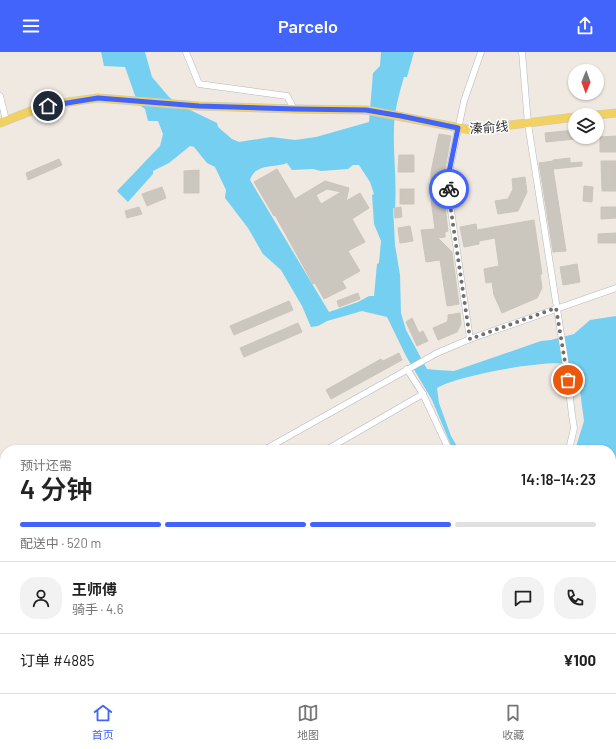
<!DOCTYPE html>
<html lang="zh">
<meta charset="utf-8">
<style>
:root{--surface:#fff;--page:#f2f2f2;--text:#222;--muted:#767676;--line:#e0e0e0;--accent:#4264fb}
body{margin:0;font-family:Barlow,"Noto Sans SC",sans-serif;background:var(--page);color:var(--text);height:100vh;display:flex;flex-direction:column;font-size:15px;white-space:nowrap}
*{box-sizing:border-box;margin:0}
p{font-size:13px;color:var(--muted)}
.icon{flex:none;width:22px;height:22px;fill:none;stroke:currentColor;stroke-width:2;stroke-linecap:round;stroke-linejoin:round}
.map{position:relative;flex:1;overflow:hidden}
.details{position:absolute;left:0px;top:393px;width:616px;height:248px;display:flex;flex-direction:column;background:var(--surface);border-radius:16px 16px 0 0;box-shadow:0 1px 3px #0004}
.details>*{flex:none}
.needle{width:26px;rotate:181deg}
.tools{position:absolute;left:568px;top:12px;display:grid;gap:8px}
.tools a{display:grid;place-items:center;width:36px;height:36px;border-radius:50%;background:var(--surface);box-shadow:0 1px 3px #0004;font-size:20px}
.pin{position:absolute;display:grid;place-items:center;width:34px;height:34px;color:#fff;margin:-17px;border:2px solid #fff;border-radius:50%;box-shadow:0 1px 4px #0007}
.courier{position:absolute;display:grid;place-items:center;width:40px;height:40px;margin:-20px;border:3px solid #4264fb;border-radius:50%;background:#fff;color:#222;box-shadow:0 1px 5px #0007}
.headline em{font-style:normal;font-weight:600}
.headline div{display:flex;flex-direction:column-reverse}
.headline{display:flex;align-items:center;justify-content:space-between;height:68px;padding:0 20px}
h1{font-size:26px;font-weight:600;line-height:30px}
.bar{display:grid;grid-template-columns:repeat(4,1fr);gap:6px 4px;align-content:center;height:48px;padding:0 20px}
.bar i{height:5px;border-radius:3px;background:var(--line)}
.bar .active{background:var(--accent)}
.bar p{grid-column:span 4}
.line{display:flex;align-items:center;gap:10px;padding:0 20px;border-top:1px solid var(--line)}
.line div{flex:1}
.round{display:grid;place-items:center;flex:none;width:42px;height:42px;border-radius:16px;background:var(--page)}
header{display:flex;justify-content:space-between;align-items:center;height:52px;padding:0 20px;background:var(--accent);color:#fff;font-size:18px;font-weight:600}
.tabs{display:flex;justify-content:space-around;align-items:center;height:56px;border-top:1px solid var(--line);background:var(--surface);font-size:11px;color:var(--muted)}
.tabs a{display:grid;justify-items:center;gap:2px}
.tabs .active{color:var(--accent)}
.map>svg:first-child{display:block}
.water{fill:#75cff0;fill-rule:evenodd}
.building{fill:#cbc7bf;stroke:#cbc5ba;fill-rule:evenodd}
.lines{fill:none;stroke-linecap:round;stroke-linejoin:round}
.minor-casing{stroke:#b4b7c1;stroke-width:7}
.major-casing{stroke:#c9c9c9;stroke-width:9}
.minor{stroke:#fff;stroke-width:6}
.major{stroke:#f2d163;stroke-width:8}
.done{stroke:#726f6d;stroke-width:4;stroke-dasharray:0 7.2}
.route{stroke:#4264fb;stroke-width:5}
.labels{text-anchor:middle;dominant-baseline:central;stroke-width:3;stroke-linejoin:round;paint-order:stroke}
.street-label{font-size:13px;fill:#2e2e2e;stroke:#fff}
</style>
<header><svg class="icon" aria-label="menu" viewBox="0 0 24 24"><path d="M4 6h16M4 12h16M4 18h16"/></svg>Parcelo<svg class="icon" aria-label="share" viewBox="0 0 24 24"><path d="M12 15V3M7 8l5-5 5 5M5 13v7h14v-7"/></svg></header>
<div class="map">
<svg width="616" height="641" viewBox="0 0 616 641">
<rect width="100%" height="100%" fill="#efe9e1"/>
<g class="water">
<path d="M101 0H145L152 25 169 45 178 52 217 71 218 75 232 87 239 90 271 85 295 88 316 85 369 70 373 21 380 14 381 0H414L407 25H404C399 42 394 60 394 77 393 104 397 129 395 156H393L395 193 400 223 401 261 406 278 427 317 437 318 454 319 541 289 551 288 574 282 590 268 616 264V434L611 442V398H575L584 369 579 331 575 313C552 306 458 323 437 336L439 351 451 384 459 398H453L432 348 406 304 387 265 362 259 327 269 318 274 311 275 302 254 281 218 263 202 248 176 225 146 226 138 215 115 207 111 194 95 190 94 169 111 153 119V122L128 150 117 139 160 94 163 82 158 69H148L145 57 138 52 125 15 104 14ZM287 111 292 118 313 117 321 119 348 117 353 113H359L370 130 374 142 372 143 374 172 381 189 379 211 377 212 374 244H369L358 250 329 260 250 128C255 111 275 116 287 111Z"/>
<path d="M611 462C616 471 616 478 616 488L611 492Z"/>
<path d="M476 636H525L527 641H476Z"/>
</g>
<g class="building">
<path d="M575 78V87L546 90 545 81Z"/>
<path d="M439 82 451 84 444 122V154H445L448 179 445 180V185L438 186 452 200 459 252 447 254 440 208 426 210 421 178 435 177 431 147V120Z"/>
<path d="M616 84V100H600V85Z"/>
<path d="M399 103H414V120H398Z"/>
<path d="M570 106V111L582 110V114L553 117 566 199 553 200 539 111 553 109V108Z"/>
<path d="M59 107 62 113 28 128 26 121Z"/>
<path d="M601 109H616V139H602Z"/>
<path d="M277 117 295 147 325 129 349 136 346 149 360 141 369 156 352 167 365 190 348 199 360 219 342 229 346 236 324 247 315 231 313 232 275 163 274 164 254 130ZM327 137 341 140 321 152 316 143Z"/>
<path d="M199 118V141H184V119Z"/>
<path d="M525 125 527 140 518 159 498 162 495 149 508 147 513 137 512 127Z"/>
<path d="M584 134 593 135 592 150 583 149Z"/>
<path d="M162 135 166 146 147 154 142 142Z"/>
<rect x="400" y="137" width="14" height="15"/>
<path d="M139 155 142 162 127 166 125 159Z"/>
<path d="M401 155 402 165 395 166 394 156Z"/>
<path d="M601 155H616V166L601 167Z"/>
<path d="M534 168 542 222H540L542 236 537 246 502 261 494 243 492 230 486 231 484 217 499 214 495 186 479 189V192L464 195 460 175 476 172 477 178Z"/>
<path d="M410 174 413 189 400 191 398 176Z"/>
<path d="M616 181V191H598V182Z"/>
<path d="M577 212 580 230 563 233 560 215Z"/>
<path d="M358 241 360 247 339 255 337 249Z"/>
<path d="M289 249 293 258 234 283 230 274Z"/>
<path d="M460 261 461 272 457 280 438 288 433 276 447 270 448 267V263Z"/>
<path d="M412 266 419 281 423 279 428 289 417 294 406 270Z"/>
<path d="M298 271 302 280 244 305 240 296Z"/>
<path d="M399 301 402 308 331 347 326 338 381 307 383 309Z"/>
<path d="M5 502V517L0 519V504Z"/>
</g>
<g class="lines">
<defs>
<g id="minor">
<path d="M186 0 199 32 287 44 294 57"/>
<path d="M522 0 528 72 566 314 572 363 574 376 569 398"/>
<path d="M0 44 6 68"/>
<path d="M470 287 450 152 449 120 464 49 481 0"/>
<path d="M407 317 423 342 449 398"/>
<path d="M264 398 437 301 470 287 616 236"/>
<path d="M326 398 423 342"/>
<path d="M0 529 5 527"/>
<path d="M0 566 5 564"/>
<path d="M468 641 469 636"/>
<path d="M487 641 488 636"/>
</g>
<g id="major">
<path d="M597 63 616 61"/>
<path d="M0 71 36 57 61 51 98 46 199 54 294 57 366 58 471 78 575 65"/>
</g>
</defs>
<use href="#minor" class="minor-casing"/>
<use href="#major" class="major-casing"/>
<use href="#minor" class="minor"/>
<use href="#major" class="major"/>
</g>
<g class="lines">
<path class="done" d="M449 137 450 152 470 287 556 256 568 328"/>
<path class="route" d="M48 54 98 46 199 54 294 57 366 58 401 64 458 76 449 120V137"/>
</g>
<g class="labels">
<g class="street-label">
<text transform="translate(489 75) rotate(-4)">溱俞线</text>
</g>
</g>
</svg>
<div class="tools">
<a><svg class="needle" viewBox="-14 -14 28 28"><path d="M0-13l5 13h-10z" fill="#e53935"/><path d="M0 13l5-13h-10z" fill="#767676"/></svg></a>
<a><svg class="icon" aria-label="layers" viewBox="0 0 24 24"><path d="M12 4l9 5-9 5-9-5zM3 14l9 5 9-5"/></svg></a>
</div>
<div class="pin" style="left:568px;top:328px;background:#ea580c"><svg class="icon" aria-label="bag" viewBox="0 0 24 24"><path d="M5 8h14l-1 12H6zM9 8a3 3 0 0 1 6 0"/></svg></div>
<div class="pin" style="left:48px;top:54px;background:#1f2937"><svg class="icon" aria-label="home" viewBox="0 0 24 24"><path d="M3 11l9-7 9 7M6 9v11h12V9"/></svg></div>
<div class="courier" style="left:449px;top:137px"><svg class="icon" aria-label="bike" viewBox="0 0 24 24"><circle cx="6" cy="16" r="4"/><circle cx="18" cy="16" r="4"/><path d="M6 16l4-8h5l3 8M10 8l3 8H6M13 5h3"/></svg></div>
<section class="details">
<div class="headline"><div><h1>4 分钟</h1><p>预计还需</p></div><em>14:18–14:23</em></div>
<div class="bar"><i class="active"></i><i class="active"></i><i class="active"></i><i></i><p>配送中 · 520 m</p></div>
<div class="line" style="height:72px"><a class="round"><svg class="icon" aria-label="person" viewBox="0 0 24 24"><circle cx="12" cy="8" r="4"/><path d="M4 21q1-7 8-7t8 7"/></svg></a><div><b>王师傅</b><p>骑手 · 4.6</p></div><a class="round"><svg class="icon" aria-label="chat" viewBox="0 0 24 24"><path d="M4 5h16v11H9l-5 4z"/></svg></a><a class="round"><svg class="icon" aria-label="phone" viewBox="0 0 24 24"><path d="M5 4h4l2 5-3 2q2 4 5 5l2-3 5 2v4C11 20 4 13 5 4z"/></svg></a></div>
<div class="line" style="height:52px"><div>订单 #4885</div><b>¥100</b></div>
</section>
</div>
<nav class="tabs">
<a class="active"><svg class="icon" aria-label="home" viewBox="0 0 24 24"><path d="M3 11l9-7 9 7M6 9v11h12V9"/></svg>首页</a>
<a><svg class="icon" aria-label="map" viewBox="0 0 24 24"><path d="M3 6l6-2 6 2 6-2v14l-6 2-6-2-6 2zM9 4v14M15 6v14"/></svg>地图</a>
<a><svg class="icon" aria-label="saved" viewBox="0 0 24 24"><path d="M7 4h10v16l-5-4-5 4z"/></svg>收藏</a>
</nav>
